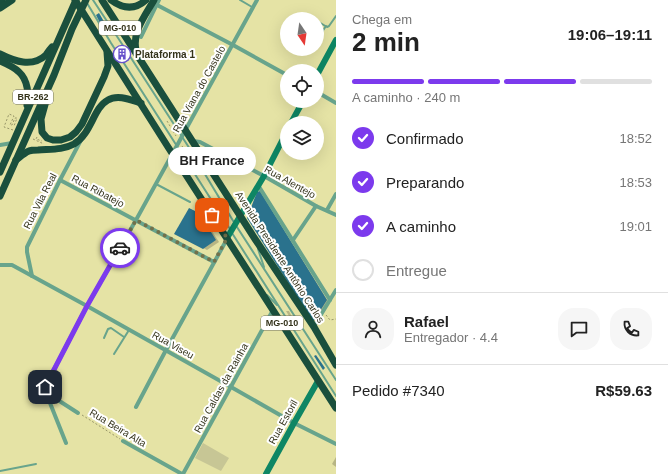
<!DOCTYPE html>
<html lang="pt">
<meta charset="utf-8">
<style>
:root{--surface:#fff;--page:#f6f6f6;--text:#222;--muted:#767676;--line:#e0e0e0;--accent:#7c3aed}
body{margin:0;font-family:Helvetica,sans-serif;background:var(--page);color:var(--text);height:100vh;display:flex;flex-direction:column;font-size:15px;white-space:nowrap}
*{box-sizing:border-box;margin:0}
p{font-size:13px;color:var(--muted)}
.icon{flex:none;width:22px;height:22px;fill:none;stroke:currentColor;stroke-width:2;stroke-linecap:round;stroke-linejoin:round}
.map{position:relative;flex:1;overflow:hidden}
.details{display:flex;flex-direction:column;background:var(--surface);width:332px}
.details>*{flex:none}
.needle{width:26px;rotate:167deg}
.buttons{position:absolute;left:280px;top:12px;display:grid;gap:8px}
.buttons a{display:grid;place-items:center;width:44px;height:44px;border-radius:50%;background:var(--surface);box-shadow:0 4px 16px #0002;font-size:20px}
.pin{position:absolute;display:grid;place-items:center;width:34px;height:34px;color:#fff;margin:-17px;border-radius:8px;box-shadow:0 2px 6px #0006}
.courier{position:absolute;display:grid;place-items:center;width:40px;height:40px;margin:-20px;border:3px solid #7c3aed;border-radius:50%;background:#fff;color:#222;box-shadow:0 1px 5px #0007}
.bubble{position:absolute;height:28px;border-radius:14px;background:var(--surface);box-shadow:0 4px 16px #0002;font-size:13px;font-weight:800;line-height:28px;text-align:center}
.head em{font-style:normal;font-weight:800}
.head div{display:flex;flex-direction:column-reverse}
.head{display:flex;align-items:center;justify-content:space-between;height:68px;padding:0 16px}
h1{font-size:26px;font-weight:800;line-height:30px}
.bar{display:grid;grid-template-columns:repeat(4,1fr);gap:6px 4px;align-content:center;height:48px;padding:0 16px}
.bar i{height:5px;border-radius:3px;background:var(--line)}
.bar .current{background:var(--accent)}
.bar p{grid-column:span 4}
.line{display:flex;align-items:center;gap:10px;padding:0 16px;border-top:1px solid var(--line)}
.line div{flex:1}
.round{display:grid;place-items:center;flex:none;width:42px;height:42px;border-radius:16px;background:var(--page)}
ol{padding:0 16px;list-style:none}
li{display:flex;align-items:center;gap:12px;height:44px}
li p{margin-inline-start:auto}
li .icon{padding:4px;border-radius:50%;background:var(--accent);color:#fff;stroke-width:4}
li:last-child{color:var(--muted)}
li i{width:22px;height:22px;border:2px solid var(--line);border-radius:50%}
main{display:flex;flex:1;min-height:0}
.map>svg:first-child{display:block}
.green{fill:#c7c695}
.shadow{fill:#0003}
.building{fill:#2a728d}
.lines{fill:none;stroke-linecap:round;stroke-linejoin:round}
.path{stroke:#989669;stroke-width:1;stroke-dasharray:2 2;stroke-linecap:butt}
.lane{stroke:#68a48c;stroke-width:2}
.street{stroke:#68a48c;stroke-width:4}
.secondary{stroke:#0e8664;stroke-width:6}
.highway{stroke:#1a4f3d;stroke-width:7}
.done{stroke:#72714b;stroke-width:4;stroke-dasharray:0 7.2}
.route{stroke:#7c3aed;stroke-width:5}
.labels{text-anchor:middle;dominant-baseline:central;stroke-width:4;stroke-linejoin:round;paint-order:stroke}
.shield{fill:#fff;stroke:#71705f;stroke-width:1}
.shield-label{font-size:9px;font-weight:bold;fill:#34331b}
.poi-label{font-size:10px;font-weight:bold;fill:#34331b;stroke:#fff;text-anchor:start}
.street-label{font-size:10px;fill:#34331b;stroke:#fff}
</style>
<main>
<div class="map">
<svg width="336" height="474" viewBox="0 0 336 474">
<rect width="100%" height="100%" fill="#e5e3a5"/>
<path class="green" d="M203 443 229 458 221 471 195 458Z"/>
<g class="shadow">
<path d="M261 193 328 301 315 322 314 321Z"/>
<path d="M190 210 202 216 219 242 207 250 175 233Z"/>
<path d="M286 311H289L294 321H292Z"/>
<path d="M336 457V467L332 464Z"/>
</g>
<g class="building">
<path d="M99 13 106 25 102 27 96 15Z"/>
<path d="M119 47 129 60 126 62 116 48Z"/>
<path d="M260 191 327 300 313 322 247 218 257 192Z"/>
<path d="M189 208 199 213 216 240 203 249 174 234Z"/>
<path d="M316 355 325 368 323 370 314 356Z"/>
</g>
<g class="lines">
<g class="path">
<path d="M167 121 176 136"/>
<path d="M13 130 4 127 9 114 14 116 10 125H12L15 118H17L14 126"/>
<path d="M37 137 36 139 42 141"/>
<path d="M33 139 44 144"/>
<path d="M182 146 193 163"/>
<path d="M326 315 330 320 336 319"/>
<path d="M82 415 120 439"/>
</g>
<g class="lane">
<path d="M93 0 122 44 188 146 235 224 336 380"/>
<path d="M240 0 252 7"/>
<path d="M87 3 111 43 230 229"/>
<path d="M306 14 314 19"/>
<path d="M317 21 327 27 329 26 336 16"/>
<path d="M317 32 320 33 322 32 326 26"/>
<path d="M156 184 190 202"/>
<path d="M232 233 336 396"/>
<path d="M258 249 264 267"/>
<path d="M267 295 277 305"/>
<path d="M104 338 108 329 111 328 124 337"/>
<path d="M114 354 129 330"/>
<path d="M0 471 36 464"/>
</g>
<g class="street">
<path d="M157 5 233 45 287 75"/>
<path d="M141 37 159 0"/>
<path d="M317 92 336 103"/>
<path d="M193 141 200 142 264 176 316 206 336 215"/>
<path d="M0 145 12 143"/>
<path d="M60 180 214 262"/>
<path d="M258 185 330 300"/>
<path d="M327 210 336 194"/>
<path d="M293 240 316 206"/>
<path d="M0 265H12L87 306 231 387 294 423 336 444"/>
<path d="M32 276 27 252V247L60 180 81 140"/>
<path d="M314 326 336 290"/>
<path d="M47 393 78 413"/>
<path d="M136 407 166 350 227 239"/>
<path d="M123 441 182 474"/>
<path d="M66 443 46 393 45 387 87 306 136 220 257 0"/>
<path d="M183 474 273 310"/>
</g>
<g class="secondary">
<path d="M317 75 336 40"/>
<path d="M291 123 303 101"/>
<path d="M227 238 264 176 287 131"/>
<path d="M266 474 294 423 318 381"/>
</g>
<g class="highway">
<path d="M75 0 168 147 336 408"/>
<path d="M102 0 255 239 314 327 336 365"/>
<path d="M111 0C123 9 135 10 146 0"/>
<path d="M0 2 2 0"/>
<path d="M0 8 12 0"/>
<path d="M136 50C132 32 145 16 154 0"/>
<path d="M0 54C14 61 32 68 46 55 48 52 50 49 52 47"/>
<path d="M0 61C7 64 14 67 19 72 28 80 29 95 27 105"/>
<path d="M46 101 41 119 42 132 47 138 53 140H61L70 137 76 132 82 124 104 77 108 66 107 52"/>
<path d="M16 160C20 157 24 153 29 151 31 150 35 150 38 150 51 149 63 150 74 144 92 133 93 108 108 100 118 94 131 100 141 103"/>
<path d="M0 172 76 0"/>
<path d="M0 196 54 75 72 29 86 0"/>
</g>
</g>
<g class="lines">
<path class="done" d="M120 248 136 220 214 262 227 238 212 215"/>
<path class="route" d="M45 387 87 306 120 248"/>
</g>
<defs>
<symbol id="building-ring" viewBox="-11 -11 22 22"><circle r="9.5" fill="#fff" stroke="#6752cb" stroke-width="1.5"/><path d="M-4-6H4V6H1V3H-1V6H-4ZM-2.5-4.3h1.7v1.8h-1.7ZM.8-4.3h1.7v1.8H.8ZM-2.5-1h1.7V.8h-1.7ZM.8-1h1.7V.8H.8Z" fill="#6752cb"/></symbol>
</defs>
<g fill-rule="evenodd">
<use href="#building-ring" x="112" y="44" width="20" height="20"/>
</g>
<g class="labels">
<g class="shield">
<rect x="99" y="21" width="42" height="14" rx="3"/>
<rect x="13" y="90" width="40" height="14" rx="3"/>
<rect x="261" y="316" width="42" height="14" rx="3"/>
</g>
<g class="shield-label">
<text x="120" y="28">MG-010</text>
<text x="33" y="97">BR-262</text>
<text x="282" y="323">MG-010</text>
</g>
<g class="poi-label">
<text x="135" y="54">Plataforma 1</text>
</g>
<g class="street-label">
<text transform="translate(199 89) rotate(-61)">Rua Viana do Castelo</text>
<text transform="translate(290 182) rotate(29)">Rua Alentejo</text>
<text transform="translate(98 191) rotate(28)">Rua Ribatejo</text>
<text transform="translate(40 201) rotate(-63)">Rua Vila Real</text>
<text transform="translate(280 257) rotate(57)">Avenida Presidente Antônio Carlos</text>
<text transform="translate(173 345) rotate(29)">Rua Viseu</text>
<text transform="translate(221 388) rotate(-61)">Rua Caldas da Rainha</text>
<text transform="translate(283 422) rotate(-61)">Rua Estoril</text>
<text transform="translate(118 428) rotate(31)">Rua Beira Alta</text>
</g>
</g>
</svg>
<div class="buttons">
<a><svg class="needle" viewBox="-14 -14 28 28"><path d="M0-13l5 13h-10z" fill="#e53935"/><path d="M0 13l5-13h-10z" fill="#767676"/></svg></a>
<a><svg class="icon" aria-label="locate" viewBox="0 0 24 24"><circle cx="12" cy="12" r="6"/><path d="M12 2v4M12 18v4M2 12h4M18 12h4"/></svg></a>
<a><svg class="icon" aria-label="layers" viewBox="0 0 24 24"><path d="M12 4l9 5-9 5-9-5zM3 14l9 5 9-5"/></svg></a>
</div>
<div class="pin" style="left:212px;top:215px;background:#ea580c"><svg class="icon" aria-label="bag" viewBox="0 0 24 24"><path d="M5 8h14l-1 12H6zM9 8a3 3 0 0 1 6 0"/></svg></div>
<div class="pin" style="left:45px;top:387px;background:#1f2937"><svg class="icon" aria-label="home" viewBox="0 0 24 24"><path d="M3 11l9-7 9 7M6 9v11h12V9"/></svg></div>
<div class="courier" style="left:120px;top:248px"><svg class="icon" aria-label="car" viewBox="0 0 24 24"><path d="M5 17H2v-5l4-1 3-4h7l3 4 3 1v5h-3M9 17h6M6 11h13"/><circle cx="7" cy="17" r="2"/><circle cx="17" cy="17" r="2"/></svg></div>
<div class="bubble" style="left:168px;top:147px;width:88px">BH France</div>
</div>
<section class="details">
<div class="head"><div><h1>2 min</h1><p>Chega em</p></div><em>19:06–19:11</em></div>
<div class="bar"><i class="current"></i><i class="current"></i><i class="current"></i><i></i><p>A caminho · 240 m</p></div>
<ol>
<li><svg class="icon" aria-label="check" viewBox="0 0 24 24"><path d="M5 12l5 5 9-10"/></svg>Confirmado<p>18:52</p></li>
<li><svg class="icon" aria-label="check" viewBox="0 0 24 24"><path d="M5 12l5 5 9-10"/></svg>Preparando<p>18:53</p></li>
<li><svg class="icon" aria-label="check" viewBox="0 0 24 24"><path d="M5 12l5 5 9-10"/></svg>A caminho<p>19:01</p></li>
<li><i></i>Entregue</li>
</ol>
<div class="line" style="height:72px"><a class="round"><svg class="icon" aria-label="person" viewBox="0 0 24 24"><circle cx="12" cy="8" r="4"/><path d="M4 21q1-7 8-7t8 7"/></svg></a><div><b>Rafael</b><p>Entregador · 4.4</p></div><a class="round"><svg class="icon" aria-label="chat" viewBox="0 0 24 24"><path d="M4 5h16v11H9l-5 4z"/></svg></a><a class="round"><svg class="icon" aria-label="phone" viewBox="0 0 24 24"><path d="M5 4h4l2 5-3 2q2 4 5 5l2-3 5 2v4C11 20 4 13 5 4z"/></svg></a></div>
<div class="line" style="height:52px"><div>Pedido #7340</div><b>R$59.63</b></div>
</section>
</main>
